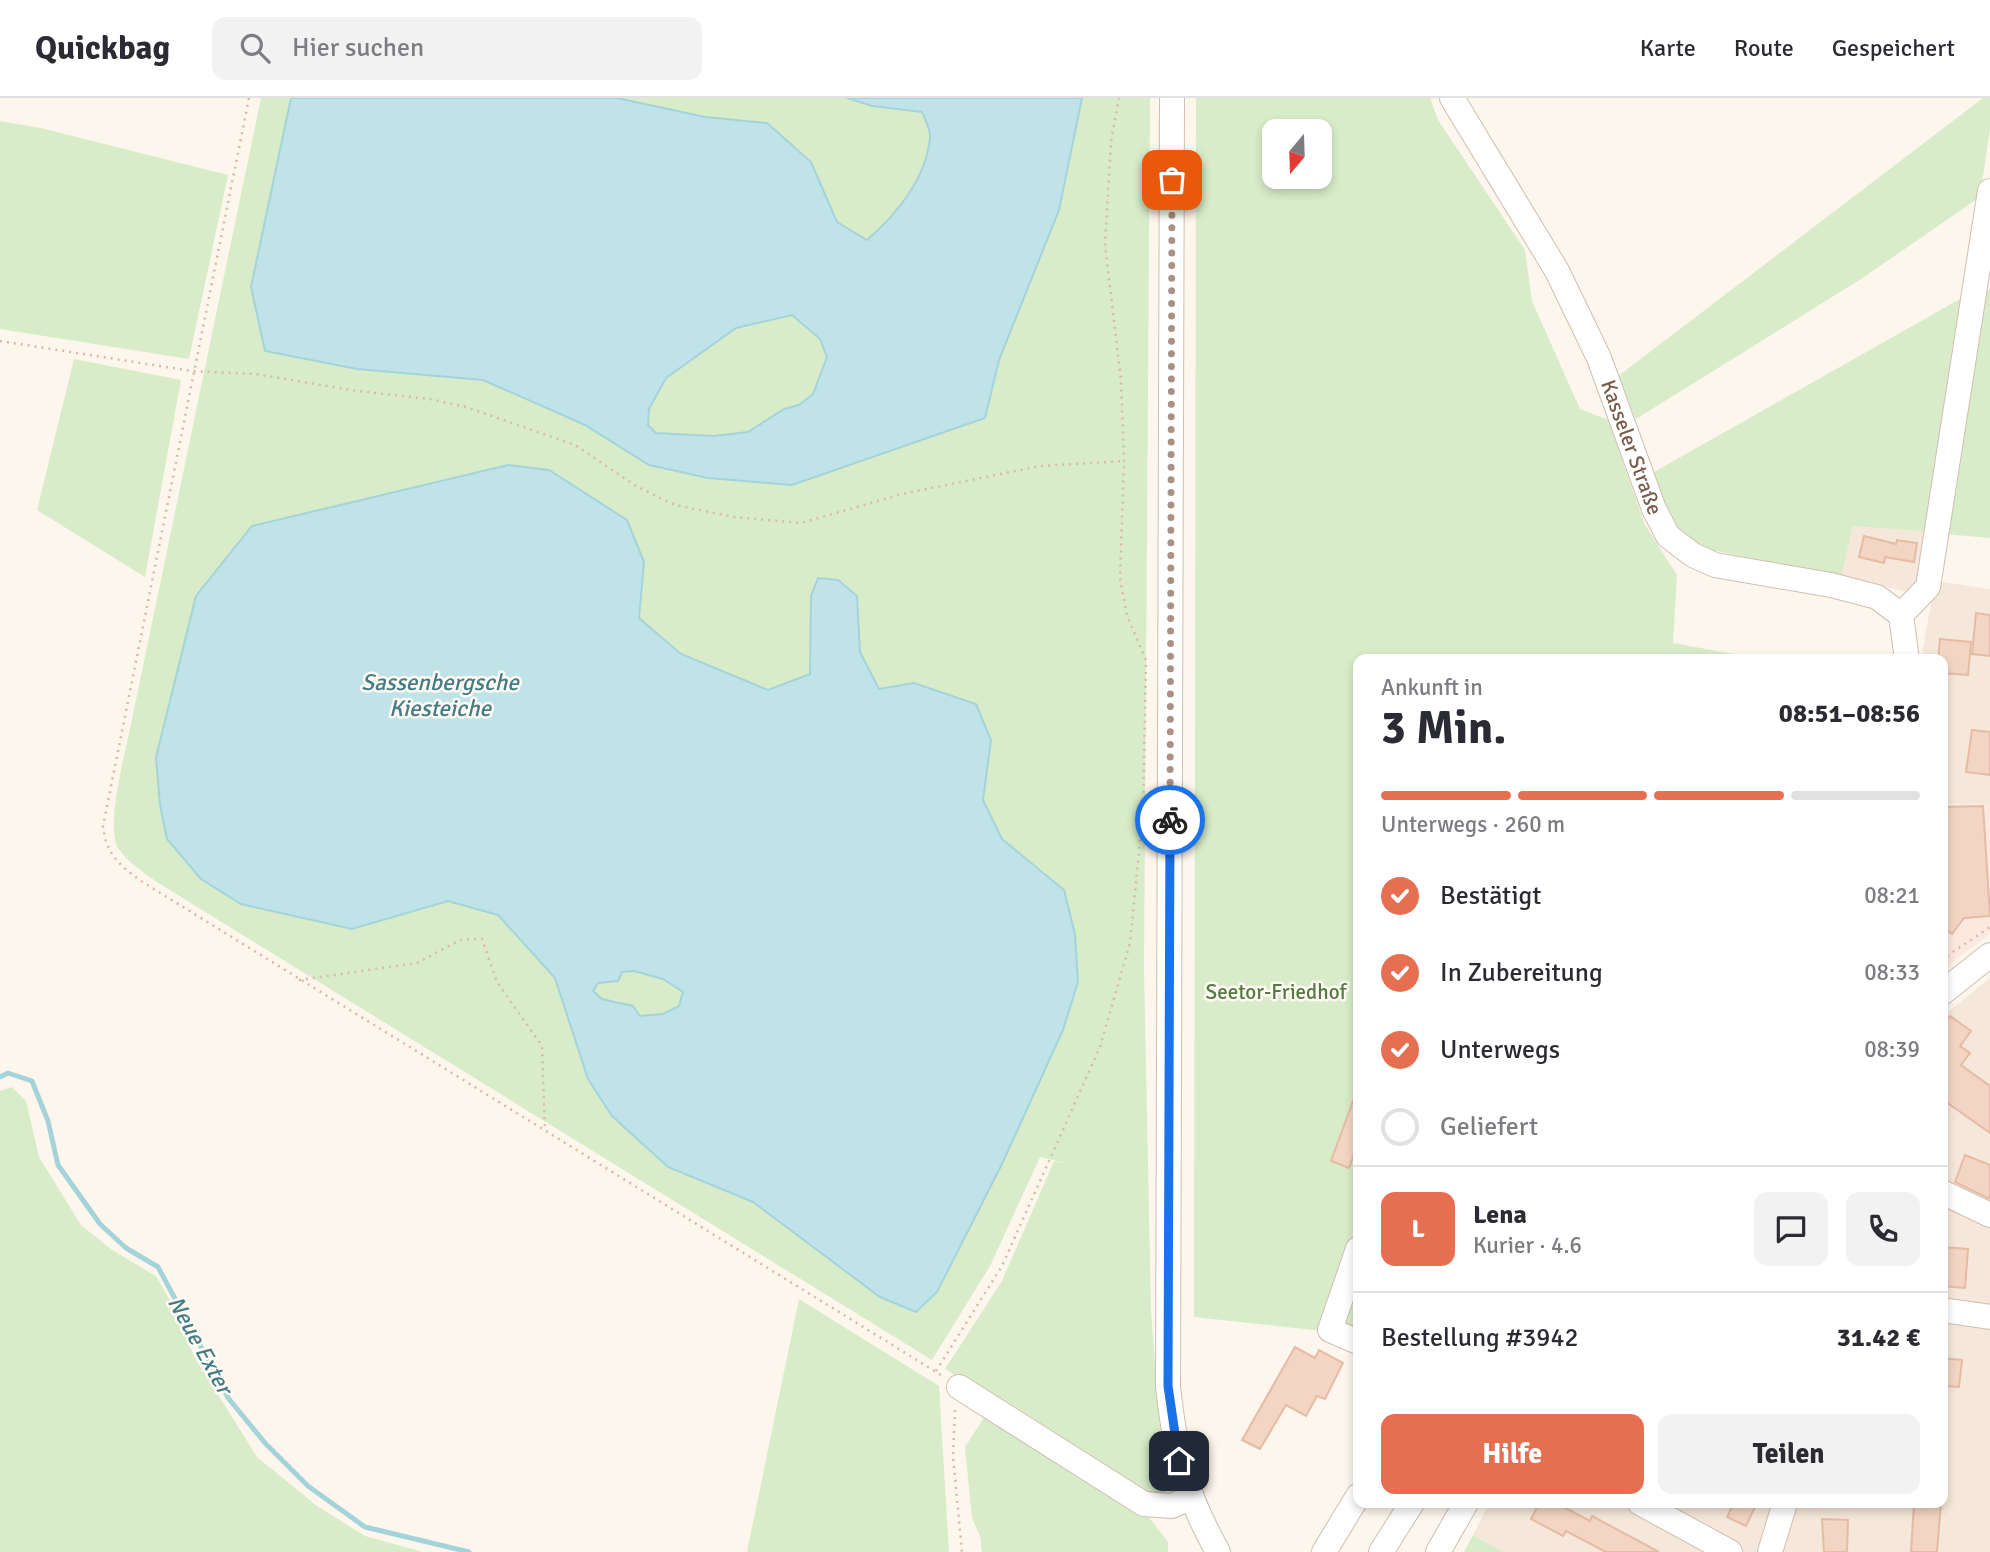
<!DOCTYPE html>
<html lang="de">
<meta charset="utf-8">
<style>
:root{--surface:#fff;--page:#f2f2f3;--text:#2b2b33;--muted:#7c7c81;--line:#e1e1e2;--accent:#e76f51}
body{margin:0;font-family:Signika,sans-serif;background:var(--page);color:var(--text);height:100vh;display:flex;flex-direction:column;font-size:26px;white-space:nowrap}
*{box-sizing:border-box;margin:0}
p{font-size:23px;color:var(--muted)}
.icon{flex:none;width:38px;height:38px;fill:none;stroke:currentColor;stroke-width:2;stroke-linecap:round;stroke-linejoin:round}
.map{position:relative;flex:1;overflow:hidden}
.sheet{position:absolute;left:1353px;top:556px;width:595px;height:854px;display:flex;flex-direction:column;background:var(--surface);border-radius:14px;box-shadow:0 4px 10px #0003}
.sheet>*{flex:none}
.needle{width:46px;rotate:199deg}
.fabs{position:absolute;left:1262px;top:21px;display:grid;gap:14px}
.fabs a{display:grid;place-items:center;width:70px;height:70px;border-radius:14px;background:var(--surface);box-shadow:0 4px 10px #0003;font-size:35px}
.pin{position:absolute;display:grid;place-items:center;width:60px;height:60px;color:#fff;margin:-30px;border-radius:14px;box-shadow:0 4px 10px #0006}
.courier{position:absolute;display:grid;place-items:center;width:70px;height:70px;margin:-35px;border:5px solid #1a73e8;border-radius:50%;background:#fff;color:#222;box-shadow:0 2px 9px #0007}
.summary em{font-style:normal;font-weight:700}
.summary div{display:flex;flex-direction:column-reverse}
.summary{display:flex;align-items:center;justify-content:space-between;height:119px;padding:0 28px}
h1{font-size:46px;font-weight:700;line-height:52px}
.bar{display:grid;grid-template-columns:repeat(4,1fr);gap:10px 7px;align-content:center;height:84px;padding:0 28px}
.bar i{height:9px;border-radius:5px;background:var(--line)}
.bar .on{background:var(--accent)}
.bar p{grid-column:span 4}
.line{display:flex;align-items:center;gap:18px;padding:0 28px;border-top:2px solid var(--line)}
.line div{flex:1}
.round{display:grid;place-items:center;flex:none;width:74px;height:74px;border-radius:14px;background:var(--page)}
ol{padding:0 28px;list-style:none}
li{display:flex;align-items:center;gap:21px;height:77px}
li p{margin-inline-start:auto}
li .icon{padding:7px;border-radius:50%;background:var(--accent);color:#fff;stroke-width:4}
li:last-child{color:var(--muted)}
li i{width:38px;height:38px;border:4px solid var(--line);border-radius:50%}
.button{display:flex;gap:14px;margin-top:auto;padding:14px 28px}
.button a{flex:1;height:80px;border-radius:14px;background:var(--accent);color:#fff;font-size:28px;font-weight:700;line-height:80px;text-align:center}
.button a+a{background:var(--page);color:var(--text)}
header{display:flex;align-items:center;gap:42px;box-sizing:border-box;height:98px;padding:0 35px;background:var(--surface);border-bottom:2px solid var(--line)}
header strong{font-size:33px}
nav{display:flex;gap:38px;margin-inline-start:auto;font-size:24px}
.search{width:490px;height:63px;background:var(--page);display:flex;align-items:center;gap:18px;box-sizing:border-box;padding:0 24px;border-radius:14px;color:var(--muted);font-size:26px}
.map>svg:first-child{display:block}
.residential{fill:#f5e8da}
.commercial{fill:#fde8e0}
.green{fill:#d8ecc9;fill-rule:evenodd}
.water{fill:#bfe3e8;stroke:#a5d3da;stroke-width:2;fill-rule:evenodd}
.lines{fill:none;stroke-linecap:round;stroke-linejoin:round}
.stream{stroke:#a5d3da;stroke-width:5}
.building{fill:#f3d5c3;stroke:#e6bba3;stroke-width:2}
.minor-casing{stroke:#d1beb0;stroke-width:26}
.path{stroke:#d9b8a5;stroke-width:2.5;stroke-dasharray:2 5;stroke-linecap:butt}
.minor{stroke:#fff;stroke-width:24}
.done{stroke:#a89285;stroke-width:7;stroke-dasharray:0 12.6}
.route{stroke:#1a73e8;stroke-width:9}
.labels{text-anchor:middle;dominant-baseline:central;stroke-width:5;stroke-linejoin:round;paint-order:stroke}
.street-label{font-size:21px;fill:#7a5c4d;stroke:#fffaf3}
.park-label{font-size:21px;fill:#537a41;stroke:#fffaf3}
.water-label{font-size:23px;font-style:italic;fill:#437c86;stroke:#fffaf3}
</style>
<header>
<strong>Quickbag</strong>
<div class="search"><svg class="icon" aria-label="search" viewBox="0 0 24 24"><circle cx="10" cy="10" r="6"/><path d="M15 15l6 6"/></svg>Hier suchen</div>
<nav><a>Karte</a><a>Route</a><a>Gespeichert</a></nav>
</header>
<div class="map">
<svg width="1990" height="1454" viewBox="0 0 1990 1454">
<rect width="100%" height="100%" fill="#fdf6ec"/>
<g class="residential">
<path d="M1853 428 1930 434 1923 481 1990 491V707L1943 705 1942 562H1921L1932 499 1841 479Z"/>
<path d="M1990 880V1454H1504L1473 1437 1489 1405H1942L1943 918Z"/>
</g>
<path class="commercial" d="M1943 705 1990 707V836L1943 871Z"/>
<g class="green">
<path d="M261 0H291L251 189 265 253 357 271 483 282 585 327 649 367 708 380 792 387 985 320 999 262 1059 112 1082 0H1150L1144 870 1151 1214 1162 1354 1169 1384 1166 1393 1159 1398 1136 1397 945 1271 1002 1183 1054 1063 1070 1066 1040 1059 990 1168 932 1262 202 812C178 796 133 773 118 750 105 727 126 653 131 626ZM508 367 549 372 644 464 639 520 681 556 768 592 810 576 811 498H857L860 554 879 592 914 585 991 642 983 702 1002 741 1044 774 1078 884 1063 932 1002 1066 937 1194 915 1214 880 1199 753 1104 668 1069 612 1018 588 981 555 880 498 817 449 803 352 831 167 741 160 707 156 659 196 498 252 429Z"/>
<path d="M617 0H847L872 8 922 14C925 22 931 33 930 40 925 82 895 116 867 143L837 124 811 64 767 25 705 19Z"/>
<path d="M1196 0H1430L1438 22 1525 152 1532 203 1580 311 1608 322 1645 427 1677 477 1673 545 1766 562H1358V1237L1194 1219ZM1274 33H1320V79H1274Z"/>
<path d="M1983 0H1990V30L1980 99 1861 181 1636 321 1617 279Z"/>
<path d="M0 23 41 30 228 77 189 261 0 231Z"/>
<path d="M1990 191V440L1944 436 1980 198Z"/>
<path d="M1967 197 1930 434 1853 428 1841 479 1703 450C1666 426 1667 413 1654 374Z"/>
<path d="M792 217 820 241 827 259 813 296 799 307 784 311 748 334 714 338 656 335 648 326 649 311 666 280 736 230Z"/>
<path d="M74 261 181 282 145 479 37 412Z"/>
<path d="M634 873 663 881 684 894 679 908 663 916 640 918 619 903 602 901 593 893 598 885 618 883 622 874Z"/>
<path d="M12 989 26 1003 39 1059 81 1127 112 1152 156 1178 175 1211 194 1258 257 1359 317 1408 365 1438 423 1454H0V993Z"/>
<path d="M799 1201 939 1288 949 1454H747Z"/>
<path d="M985 1318 1148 1418 1168 1444V1454H982L980 1438 972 1420 965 1349Z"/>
<path d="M1473 1437 1504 1454H1464Z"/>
</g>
<g class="water">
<path d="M291 0H617L705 19 767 25 811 64 837 124 867 142C896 117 926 81 930 40 931 33 925 21 922 14L872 8 847 0H1082L1059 112 999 262 985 320 792 387 708 380 649 367 585 327 483 282 357 271 265 253 251 189ZM792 217 820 241 827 259 813 296 799 307 784 311 748 334 714 338 656 335 648 327 649 311 666 280 736 230Z"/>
<path d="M508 367 549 372 627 422 644 464 639 520 681 556 768 592 810 576 811 498 818 480 838 482 857 498 860 554 879 591 914 585 976 606 991 642 983 702 1002 741 1064 792 1075 836 1078 884 1063 932 1002 1066 937 1194 916 1214 880 1199 753 1104 668 1069 612 1018 588 981 555 880 498 817 448 803 352 831 241 806 201 781 167 741 160 707 156 659 196 498 252 428ZM634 873 663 881 683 894 679 908 663 916 640 918 633 908 602 901 593 893 598 885 618 883 622 874Z"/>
</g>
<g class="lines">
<path class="stream" d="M0 979 8 975 32 983 48 1023 58 1067 100 1126 126 1150 158 1169 229 1301 265 1345 308 1388 365 1429 469 1454"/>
</g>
<g class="building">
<path d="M1864 438 1896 446 1897 442 1917 445 1914 464 1885 459 1884 465 1859 459Z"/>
<path d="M1976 515 1990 517V558L1972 556Z"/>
<path d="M1940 541 1971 544 1968 577 1942 575V562H1938Z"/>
<path d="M1972 632 1990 634V677L1966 674Z"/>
<path d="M1983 708 1990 818 1964 820 1952 836 1942 829V709Z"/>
<path d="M1950 918 1971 933 1960 948 1970 955 1961 967 1990 988V1035L1942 1001V928Z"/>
<path d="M1356 995 1358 1046 1349 1070 1331 1063Z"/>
<path d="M1965 1057 1990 1067V1101L1955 1084Z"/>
<path d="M1942 1149 1968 1151 1965 1190 1942 1188Z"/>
<path d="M1295 1249 1315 1260 1319 1252 1343 1265 1325 1301 1317 1298 1306 1318 1286 1307 1260 1351 1242 1342Z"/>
<path d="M1942 1260 1962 1262 1959 1289 1942 1288Z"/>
<path d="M1539 1405H1556L1590 1423 1592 1418 1659 1454H1606L1566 1433 1563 1438 1531 1421Z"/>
<path d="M1734 1405H1757L1746 1428 1727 1419Z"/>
<path d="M1914 1405H1941L1937 1454H1911Z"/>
<path d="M1822 1421 1848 1422 1847 1454H1824Z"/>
</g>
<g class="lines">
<defs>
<g id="minor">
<path d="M1172 0 1168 1288C1175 1355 1185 1395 1218 1454"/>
<path id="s1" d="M1452 0 1557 173 1599 260 1654 411 1668 438 1693 457 1715 467 1831 487 1877 499 1901 517 1907 562"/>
<path d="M1901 517 1928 489 1990 93"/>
<path d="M1942 895 1990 857"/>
<path d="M1942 1094 1990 1117"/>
<path d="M1358 1151 1330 1232 1358 1244"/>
<path d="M1942 1212 1990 1219"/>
<path d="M959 1289 1144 1406 1172 1408 1189 1400"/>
<path d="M1640 1405 1730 1454"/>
<path d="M1324 1454 1358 1398"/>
<path d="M1381 1454 1412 1405"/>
<path d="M1438 1454 1466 1405"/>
<path d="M1770 1454 1785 1405"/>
</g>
</defs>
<use href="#minor" class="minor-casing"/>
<g class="path">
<path d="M249 0 103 728C106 756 119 767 141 783L941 1277"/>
<path d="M0 243 192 273 255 276 357 293 430 301 466 309 575 347 636 388 675 407 734 419 801 425 902 396 1040 368 1124 363"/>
<path d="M1947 858 1990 829"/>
<path d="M299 882 417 865 460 842 482 841 497 884 542 948 545 1033"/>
<path d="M936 1273 1002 1168 1100 949 1130 845 1143 713 1146 562 1127 518 1120 480 1124 363 1121 282 1105 147 1111 43 1119 0"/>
<path d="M955 1312 953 1359 962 1454"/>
</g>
<use href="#minor" class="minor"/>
</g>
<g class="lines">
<path class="done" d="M1170 722 1172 82"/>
<path class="route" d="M1170 722 1168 1288 1179 1363"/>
</g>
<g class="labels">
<g class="street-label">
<text stroke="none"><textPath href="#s1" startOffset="394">Kasseler Straße</textPath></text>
</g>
<g class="park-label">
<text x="1276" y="894">Seetor-Friedhof</text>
</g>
<g class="water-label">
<text x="440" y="584">Sassenbergsche<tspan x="440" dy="26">Kiesteiche</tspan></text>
<text transform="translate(200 1247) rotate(61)">Neue Exter</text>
</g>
</g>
</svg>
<div class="fabs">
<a><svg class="needle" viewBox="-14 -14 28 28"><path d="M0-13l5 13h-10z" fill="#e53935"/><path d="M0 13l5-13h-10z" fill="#7c7c81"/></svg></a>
</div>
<div class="pin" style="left:1172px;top:82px;background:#ea580c"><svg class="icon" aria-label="bag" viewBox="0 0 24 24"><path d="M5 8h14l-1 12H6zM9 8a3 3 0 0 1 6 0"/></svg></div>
<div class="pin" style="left:1179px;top:1363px;background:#1f2937"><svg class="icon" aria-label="home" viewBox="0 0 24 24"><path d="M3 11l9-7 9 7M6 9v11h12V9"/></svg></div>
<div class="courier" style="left:1170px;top:722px"><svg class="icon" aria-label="bike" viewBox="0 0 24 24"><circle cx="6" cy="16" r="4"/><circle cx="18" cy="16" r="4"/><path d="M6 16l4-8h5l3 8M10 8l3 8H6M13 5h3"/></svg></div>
<section class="sheet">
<div class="summary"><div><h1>3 Min.</h1><p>Ankunft in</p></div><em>08:51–08:56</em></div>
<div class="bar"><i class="on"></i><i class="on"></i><i class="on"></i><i></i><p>Unterwegs · 260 m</p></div>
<ol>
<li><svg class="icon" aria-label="check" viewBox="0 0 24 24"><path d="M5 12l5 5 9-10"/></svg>Bestätigt<p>08:21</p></li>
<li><svg class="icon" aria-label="check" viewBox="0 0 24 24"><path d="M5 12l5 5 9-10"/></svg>In Zubereitung<p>08:33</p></li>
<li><svg class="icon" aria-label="check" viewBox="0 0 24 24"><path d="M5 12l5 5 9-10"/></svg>Unterwegs<p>08:39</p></li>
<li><i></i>Geliefert</li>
</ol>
<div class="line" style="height:126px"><b class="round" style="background:var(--accent);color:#fff">L</b><div><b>Lena</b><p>Kurier · 4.6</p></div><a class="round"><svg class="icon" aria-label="chat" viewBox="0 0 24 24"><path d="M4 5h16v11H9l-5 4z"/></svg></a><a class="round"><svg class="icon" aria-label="phone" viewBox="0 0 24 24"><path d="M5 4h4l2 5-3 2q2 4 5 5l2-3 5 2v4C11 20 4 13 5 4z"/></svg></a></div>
<div class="line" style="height:91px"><div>Bestellung #3942</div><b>31.42 €</b></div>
<div class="button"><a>Hilfe</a><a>Teilen</a></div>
</section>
</div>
